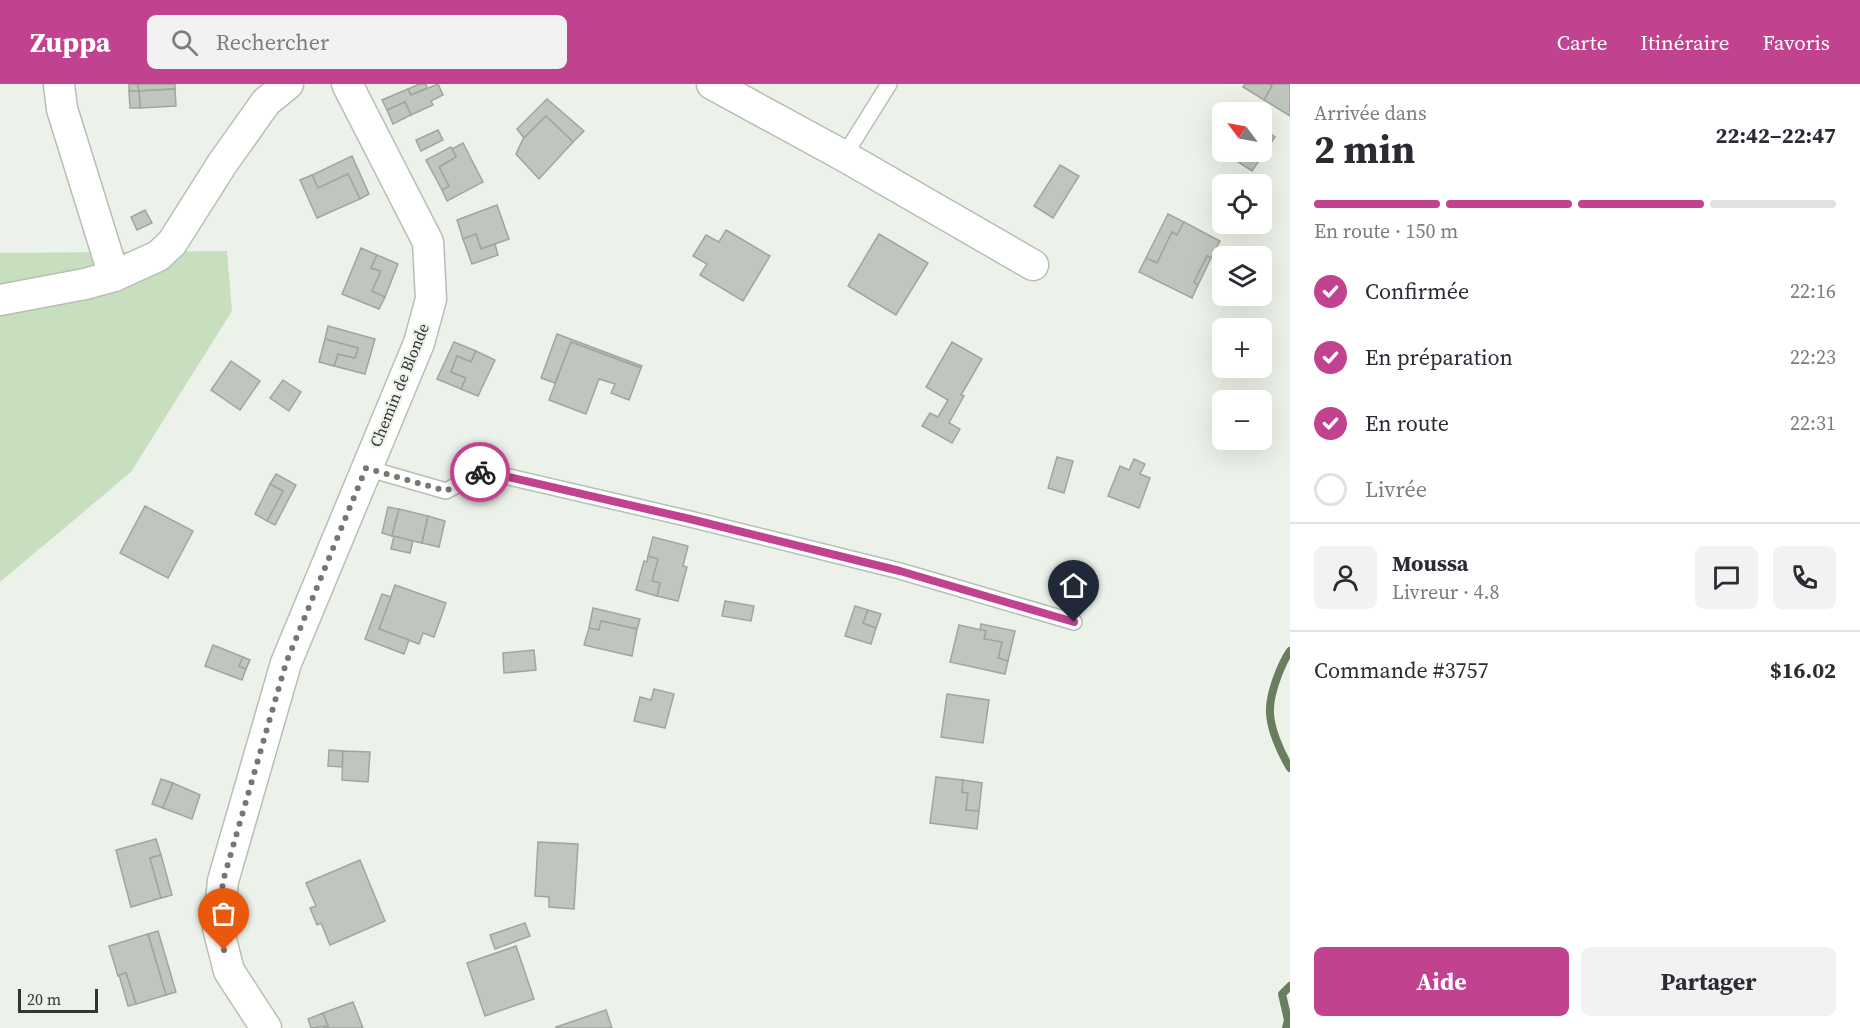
<!DOCTYPE html>
<html lang="fr">
<meta charset="utf-8">
<style>
:root{--surface:#fff;--page:#f2f2f3;--text:#2b2b33;--muted:#7c7c81;--line:#e1e1e2;--accent:#c1428f}
body{margin:0;font-family:"Source Serif 4",serif;background:var(--page);color:var(--text);height:100vh;display:flex;flex-direction:column;font-size:22px;white-space:nowrap}
*{box-sizing:border-box;margin:0}
p{font-size:20px;color:var(--muted)}
.icon{flex:none;width:33px;height:33px;fill:none;stroke:currentColor;stroke-width:2;stroke-linecap:round;stroke-linejoin:round}
.map{position:relative;flex:1;overflow:hidden}
.details{display:flex;flex-direction:column;background:var(--surface);width:570px}
.details>*{flex:none}
.needle{width:39px;rotate:302deg}
.controls{position:absolute;left:1212px;top:18px;display:grid;gap:12px}
.controls a{display:grid;place-items:center;width:60px;height:60px;border-radius:9px;background:var(--surface);box-shadow:0 6px 24px #0002;font-size:30px}
.scale{position:absolute;left:18px;bottom:15px;width:80px;box-sizing:border-box;padding-left:6px;border:3px solid #333532;border-top:0;font-size:16px;line-height:21px;white-space:nowrap;color:#333532;-webkit-text-stroke:4px #ecf2ea;paint-order:stroke}
.pin{position:absolute;display:grid;place-items:center;width:51px;height:51px;color:#fff;margin:-62px -26px;border-radius:50% 50% 50% 0;rotate:-45deg;box-shadow:0 0 6px #0007}
.pin .icon{rotate:45deg}
.courier{position:absolute;display:grid;place-items:center;width:60px;height:60px;margin:-30px;border:4px solid #c1428f;border-radius:50%;background:#fff;color:#222;box-shadow:0 2px 8px #0007}
.summary em{font-style:normal;font-weight:700}
.summary div{display:flex;flex-direction:column-reverse}
.summary{display:flex;align-items:center;justify-content:space-between;height:102px;padding:0 24px}
h1{font-size:39px;font-weight:700;line-height:45px}
.bar{display:grid;grid-template-columns:repeat(4,1fr);gap:9px 6px;align-content:center;height:72px;padding:0 24px}
.bar i{height:8px;border-radius:4px;background:var(--line)}
.bar .current{background:var(--accent)}
.bar p{grid-column:span 4}
.line{display:flex;align-items:center;gap:15px;padding:0 24px;border-top:2px solid var(--line)}
.line div{flex:1}
.round{display:grid;place-items:center;flex:none;width:63px;height:63px;border-radius:9px;background:var(--page)}
ol{padding:0 24px;list-style:none}
li{display:flex;align-items:center;gap:18px;height:66px}
li p{margin-inline-start:auto}
li .icon{padding:6px;border-radius:50%;background:var(--accent);color:#fff;stroke-width:4}
li:last-child{color:var(--muted)}
li i{width:33px;height:33px;border:3px solid var(--line);border-radius:50%}
.primary-button{display:flex;gap:12px;margin-top:auto;padding:12px 24px}
.primary-button a{flex:1;height:69px;border-radius:9px;background:var(--accent);color:#fff;font-size:24px;font-weight:700;line-height:69px;text-align:center}
.primary-button a+a{background:var(--page);color:var(--text)}
header{display:flex;align-items:center;gap:36px;box-sizing:border-box;height:84px;padding:0 30px;background:var(--accent);color:#fff}
header strong{font-size:28px}
nav{display:flex;gap:33px;margin-inline-start:auto;font-size:21px}
.search{width:420px;height:54px;background:var(--page);display:flex;align-items:center;gap:15px;box-sizing:border-box;padding:0 21px;border-radius:9px;color:var(--muted);font-size:22px}
main{display:flex;flex:1;min-height:0}
.map>svg:first-child{display:block}
.green{fill:#c8dfbf}
.lines{fill:none;stroke-linecap:round;stroke-linejoin:round}
.stream{stroke:#687e5f;stroke-width:8}
.building{fill:#bfc6bd;stroke:#a0a69e;stroke-width:1.5}
.lane-casing{stroke:#b8beb5;stroke-width:18}
.street-casing{stroke:#b8beb5;stroke-width:33}
.lane{stroke:#fff;stroke-width:15}
.street{stroke:#fff;stroke-width:30}
.done{stroke:#747772;stroke-width:6;stroke-dasharray:0 10.8}
.route{stroke:#c1428f;stroke-width:8}
.labels{text-anchor:middle;dominant-baseline:central;stroke-width:4.5;stroke-linejoin:round;paint-order:stroke}
.street-label{font-size:16px;fill:#333532;stroke:#ecf2ea}
</style>
<header>
<strong>Zuppa</strong>
<div class="search"><svg class="icon" aria-label="search" viewBox="0 0 24 24"><circle cx="10" cy="10" r="6"/><path d="M15 15l6 6"/></svg>Rechercher</div>
<nav><a>Carte</a><a>Itinéraire</a><a>Favoris</a></nav>
</header>
<main>
<div class="map">
<svg width="1290" height="944" viewBox="0 0 1290 944">
<rect width="100%" height="100%" fill="#ecf2ea"/>
<path class="green" d="M227 167 232 227 131 388 0 498V169Z"/>
<g class="lines">
<g class="stream">
<path d="M1290 567C1281 580 1270 609 1270 625 1269 643 1281 669 1290 684"/>
<path d="M1286 944 1288 936 1282 910 1290 902"/>
</g>
</g>
<g class="building">
<path d="M129 0H138L139 7H129Z"/>
<path d="M138 0H175V5L139 7Z"/>
<path d="M419 0H426L427 4 411 11 408 5Z"/>
<path d="M438 0 443 11 431 17 433 21 411 31 405 18 387 26 382 16 408 5 411 11Z"/>
<path d="M1245 0H1269L1272 2 1264 16 1243 3Z"/>
<path d="M1269 0H1290V32L1264 16 1272 2Z"/>
<path d="M175 5 176 22 140 24 139 7Z"/>
<path d="M129 7H139L140 24H130Z"/>
<path d="M547 15 584 47 573 58 546 32 524 54 517 45Z"/>
<path d="M405 18 411 31 393 40 387 26Z"/>
<path d="M546 32 573 58 539 95 516 70 523 55Z"/>
<path d="M1262 44 1275 53 1252 87 1223 68H1262Z"/>
<path d="M438 46 443 56 421 67 416 56Z"/>
<path d="M463 59 483 98 447 117 442 106 449 102 439 83 456 73 452 65Z"/>
<path d="M451 63 456 73 439 83 449 102 442 106 426 76Z"/>
<path d="M352 72 369 110 360 115 348 90 318 104 312 91Z"/>
<path d="M1060 81 1079 92 1053 134 1034 122Z"/>
<path d="M348 90 360 115 317 134 300 96 312 91 318 104Z"/>
<path d="M497 121 509 155 481 165 476 150 463 155 457 136Z"/>
<path d="M145 126 152 139 137 146 131 133Z"/>
<path d="M1168 130 1184 138 1177 151 1172 148 1157 179 1146 174Z"/>
<path d="M1184 138 1220 157 1211 174 1207 172 1194 198 1198 201 1192 214 1139 188 1146 174 1157 179 1172 148 1177 151Z"/>
<path d="M726 146 770 172 743 217 700 191 707 180 693 172 706 151 719 158Z"/>
<path d="M476 150 481 165 495 160 498 171 472 180 463 155Z"/>
<path d="M879 150 928 179 896 231 848 202Z"/>
<path d="M361 164 377 171 371 184 381 187 372 207 385 213 379 225 342 210Z"/>
<path d="M377 171 398 180 385 213 372 207 381 187 371 184Z"/>
<path d="M1207 172 1211 174 1198 201 1194 198Z"/>
<path d="M328 242 375 255 365 290 334 282 338 270 355 274 358 264 325 255Z"/>
<path d="M557 250 642 282 641 284 571 258 555 299 541 294Z"/>
<path d="M325 255 358 264 355 274 338 270 334 282 319 278Z"/>
<path d="M454 258 476 267 471 278 457 272 451 288 466 294 461 305 437 295Z"/>
<path d="M571 258 641 284 629 316 611 309 615 300 599 295 586 330 549 316Z"/>
<path d="M952 258 982 275 961 311 964 312 949 339 960 345 952 359 922 342 930 329 938 333 948 316 926 303Z"/>
<path d="M476 267 495 276 478 312 461 305 466 294 451 288 457 272 471 278Z"/>
<path d="M231 277 260 297 240 326 211 306Z"/>
<path d="M283 296 301 308 289 327 270 314Z"/>
<path d="M1057 373 1073 377 1064 409 1048 404Z"/>
<path d="M1134 375 1145 380 1140 390 1150 394 1139 424 1108 412 1120 382 1129 386Z"/>
<path d="M276 390 296 401 275 441 267 437 283 407 270 400Z"/>
<path d="M270 400 283 407 267 437 255 430Z"/>
<path d="M145 422 193 447 168 494 120 469Z"/>
<path d="M388 423 399 425 392 452 382 449Z"/>
<path d="M399 425 428 432 422 459 392 452Z"/>
<path d="M428 432 445 437 439 463 422 459Z"/>
<path d="M394 452 413 457 410 469 391 465Z"/>
<path d="M653 453 688 462 683 482 687 483 678 517 657 512 660 499 652 497 658 475 648 472Z"/>
<path d="M648 472 658 475 652 497 660 499 657 512 636 506 644 477 647 478Z"/>
<path d="M395 501 446 519 434 553 423 549 419 560 379 545Z"/>
<path d="M382 510 391 513 379 545 409 556 404 570 365 555Z"/>
<path d="M725 517 754 522 751 537 722 532Z"/>
<path d="M855 522 868 526 863 539 876 544 871 560 845 552Z"/>
<path d="M593 524 640 535 637 545 601 537 599 546 589 544Z"/>
<path d="M868 526 881 530 876 544 863 539Z"/>
<path d="M601 537 637 545 632 572 584 561 589 544 599 546Z"/>
<path d="M981 540 1015 547 1008 577 998 574 1002 558 984 555 986 547 980 546Z"/>
<path d="M959 541 986 547 984 555 1002 558 998 574 1008 577 1005 590 950 578Z"/>
<path d="M213 561 243 573 239 582 246 585 242 596 205 582Z"/>
<path d="M534 566 536 586 504 589 503 569Z"/>
<path d="M243 573 250 576 246 585 239 582Z"/>
<path d="M654 605 674 610 665 644 634 637 640 613 651 616Z"/>
<path d="M947 610 989 616 983 659 941 653Z"/>
<path d="M329 666 343 667 342 683 328 682Z"/>
<path d="M343 667 370 668 368 698 342 696Z"/>
<path d="M936 693 963 696 962 708 968 709 966 726 979 727 977 745 930 739Z"/>
<path d="M161 695 173 699 163 724 152 720Z"/>
<path d="M963 696 982 699 979 727 966 726 968 709 962 708Z"/>
<path d="M173 699 200 711 192 735 163 724Z"/>
<path d="M156 755 161 771 150 774 161 814 131 823 116 766Z"/>
<path d="M538 758 578 760 574 825 549 823V813L535 812Z"/>
<path d="M161 771 172 811 161 814 150 774Z"/>
<path d="M360 776 385 837 330 861 321 839 317 841 310 824 316 822 306 799Z"/>
<path d="M525 839 530 852 495 865 490 851Z"/>
<path d="M158 847 176 908 166 911 148 850Z"/>
<path d="M148 850 166 911 136 920 126 889 118 892 109 862Z"/>
<path d="M516 862 534 915 485 932 467 879Z"/>
<path d="M126 889 136 920 128 922 119 891Z"/>
<path d="M353 918 363 944H323L328 942 323 929Z"/>
<path d="M606 926 612 944H556V943Z"/>
<path d="M323 929 328 942 311 944 308 935Z"/>
</g>
<g class="lines">
<defs>
<g id="lane">
<path d="M844 72 889 0"/>
<path d="M366 384 446 407 483 387 690 435 900 487 1074 538"/>
</g>
<g id="street">
<path d="M59 0 62 25 114 192"/>
<path d="M712 0 844 72 1033 181"/>
<path d="M0 216 85 200 114 192 158 172 172 159 222 80 266 18 288 0"/>
<path d="M266 944 229 887 218 844 223 797 286 579 419 259 431 215 428 158 347 0"/>
</g>
</defs>
<use href="#lane" class="lane-casing"/>
<use href="#street" class="street-casing"/>
<use href="#lane" class="lane"/>
<use href="#street" class="street"/>
</g>
<g class="lines">
<path class="done" d="M224 866 218 844 223 797 286 579 366 384 446 407 480 388"/>
<path class="route" d="M480 388 483 387 690 435 900 487 1074 538"/>
</g>
<g class="labels">
<g class="street-label">
<text transform="translate(399 301) rotate(-68)">Chemin de Blonde</text>
</g>
</g>
</svg>
<div class="controls">
<a><svg class="needle" viewBox="-14 -14 28 28"><path d="M0-13l5 13h-10z" fill="#e53935"/><path d="M0 13l5-13h-10z" fill="#7c7c81"/></svg></a>
<a><svg class="icon" aria-label="locate" viewBox="0 0 24 24"><circle cx="12" cy="12" r="6"/><path d="M12 2v4M12 18v4M2 12h4M18 12h4"/></svg></a>
<a><svg class="icon" aria-label="layers" viewBox="0 0 24 24"><path d="M12 4l9 5-9 5-9-5zM3 14l9 5 9-5"/></svg></a>
<a>+</a>
<a>−</a>
</div>
<div class="scale">20 m</div>
<div class="pin" style="left:224px;top:866px;background:#ea580c"><svg class="icon" aria-label="bag" viewBox="0 0 24 24"><path d="M5 8h14l-1 12H6zM9 8a3 3 0 0 1 6 0"/></svg></div>
<div class="pin" style="left:1074px;top:538px;background:#1f2937"><svg class="icon" aria-label="home" viewBox="0 0 24 24"><path d="M3 11l9-7 9 7M6 9v11h12V9"/></svg></div>
<div class="courier" style="left:480px;top:388px"><svg class="icon" aria-label="bike" viewBox="0 0 24 24"><circle cx="6" cy="16" r="4"/><circle cx="18" cy="16" r="4"/><path d="M6 16l4-8h5l3 8M10 8l3 8H6M13 5h3"/></svg></div>
</div>
<section class="details">
<div class="summary"><div><h1>2 min</h1><p>Arrivée dans</p></div><em>22:42–22:47</em></div>
<div class="bar"><i class="current"></i><i class="current"></i><i class="current"></i><i></i><p>En route · 150 m</p></div>
<ol>
<li><svg class="icon" aria-label="check" viewBox="0 0 24 24"><path d="M5 12l5 5 9-10"/></svg>Confirmée<p>22:16</p></li>
<li><svg class="icon" aria-label="check" viewBox="0 0 24 24"><path d="M5 12l5 5 9-10"/></svg>En préparation<p>22:23</p></li>
<li><svg class="icon" aria-label="check" viewBox="0 0 24 24"><path d="M5 12l5 5 9-10"/></svg>En route<p>22:31</p></li>
<li><i></i>Livrée</li>
</ol>
<div class="line" style="height:108px"><a class="round"><svg class="icon" aria-label="person" viewBox="0 0 24 24"><circle cx="12" cy="8" r="4"/><path d="M4 21q1-7 8-7t8 7"/></svg></a><div><b>Moussa</b><p>Livreur · 4.8</p></div><a class="round"><svg class="icon" aria-label="chat" viewBox="0 0 24 24"><path d="M4 5h16v11H9l-5 4z"/></svg></a><a class="round"><svg class="icon" aria-label="phone" viewBox="0 0 24 24"><path d="M5 4h4l2 5-3 2q2 4 5 5l2-3 5 2v4C11 20 4 13 5 4z"/></svg></a></div>
<div class="line" style="height:78px"><div>Commande #3757</div><b>$16.02</b></div>
<div class="primary-button"><a>Aide</a><a>Partager</a></div>
</section>
</main>
